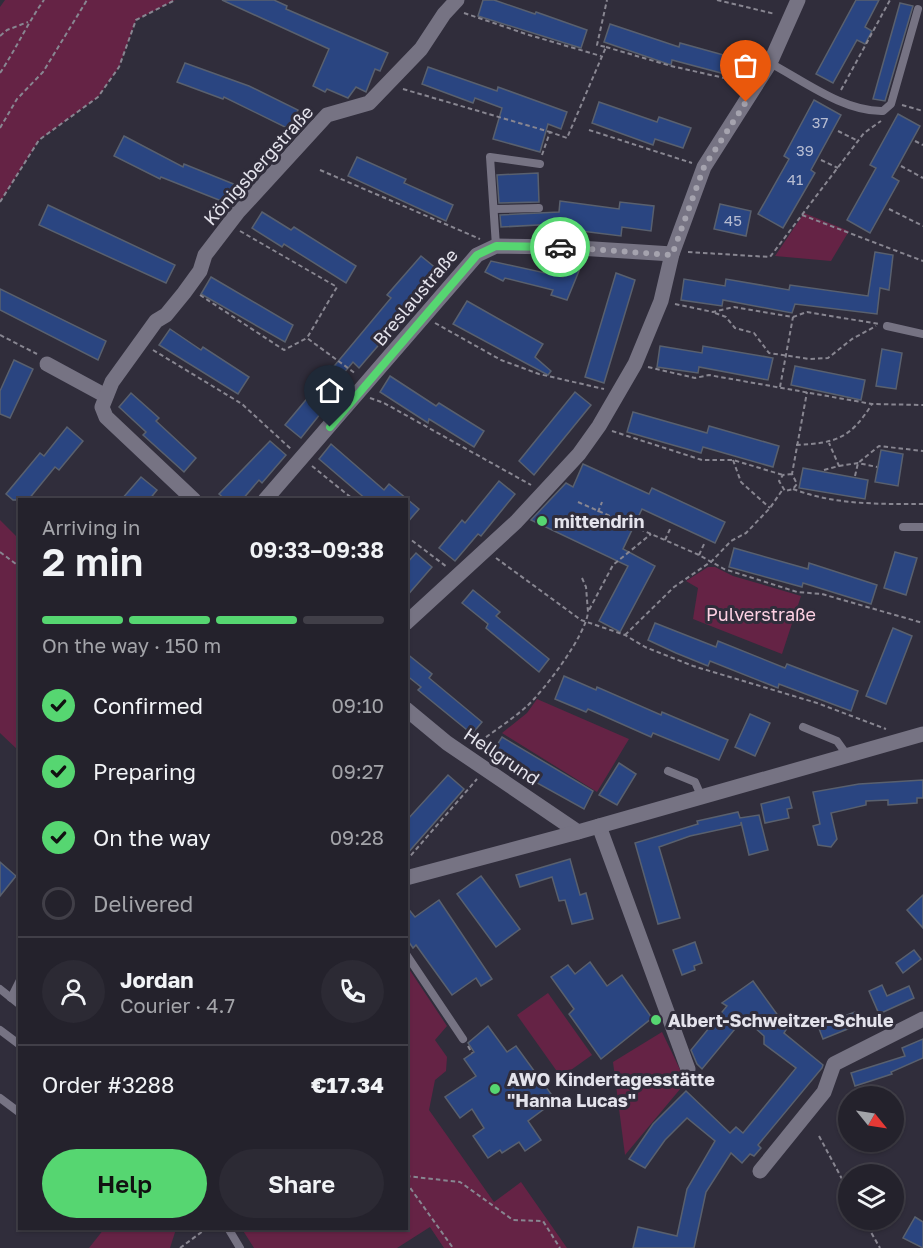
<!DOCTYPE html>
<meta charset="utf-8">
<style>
:root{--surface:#24222c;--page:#2c2a34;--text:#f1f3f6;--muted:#a3a4a9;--line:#413f48;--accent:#56d671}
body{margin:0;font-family:"Golos Text",sans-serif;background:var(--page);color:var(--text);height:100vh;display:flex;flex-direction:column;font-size:22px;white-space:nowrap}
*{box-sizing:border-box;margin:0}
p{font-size:20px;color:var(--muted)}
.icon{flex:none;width:33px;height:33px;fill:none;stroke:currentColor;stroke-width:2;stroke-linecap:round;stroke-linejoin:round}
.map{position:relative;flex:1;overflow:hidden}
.details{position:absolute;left:18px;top:498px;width:390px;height:732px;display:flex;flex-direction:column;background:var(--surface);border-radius:0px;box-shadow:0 2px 4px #0004,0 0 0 2px var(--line)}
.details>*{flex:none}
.needle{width:39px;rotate:120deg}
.fabs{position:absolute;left:838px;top:1086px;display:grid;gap:12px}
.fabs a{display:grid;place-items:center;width:66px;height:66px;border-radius:50%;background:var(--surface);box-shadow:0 2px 4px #0004,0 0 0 2px var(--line);font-size:30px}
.pin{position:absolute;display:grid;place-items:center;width:51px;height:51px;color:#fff;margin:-62px -26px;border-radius:50% 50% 50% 0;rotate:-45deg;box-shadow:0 0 6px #0007}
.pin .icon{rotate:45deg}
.courier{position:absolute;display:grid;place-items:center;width:60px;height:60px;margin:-30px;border:4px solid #56d671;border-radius:50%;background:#fff;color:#222;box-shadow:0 2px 8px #0007}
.overview em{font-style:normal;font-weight:600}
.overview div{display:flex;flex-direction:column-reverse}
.overview{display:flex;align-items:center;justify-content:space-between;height:102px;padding:0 24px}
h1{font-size:39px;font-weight:600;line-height:45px}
.bar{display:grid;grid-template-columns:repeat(4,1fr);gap:9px 6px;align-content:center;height:72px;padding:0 24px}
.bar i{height:8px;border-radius:4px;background:var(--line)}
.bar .selected{background:var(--accent)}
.bar p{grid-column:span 4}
.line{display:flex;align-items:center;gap:15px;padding:0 24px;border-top:2px solid var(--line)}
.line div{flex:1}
.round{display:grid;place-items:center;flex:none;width:63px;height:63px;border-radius:32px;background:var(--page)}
ol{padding:0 24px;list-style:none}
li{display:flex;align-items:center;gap:18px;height:66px}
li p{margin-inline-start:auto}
li .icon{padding:6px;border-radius:50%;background:var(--accent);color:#111;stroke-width:4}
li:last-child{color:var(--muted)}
li i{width:33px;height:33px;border:3px solid var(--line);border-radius:50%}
.cta{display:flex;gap:12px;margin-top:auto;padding:12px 24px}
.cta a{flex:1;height:69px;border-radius:36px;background:var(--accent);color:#111;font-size:24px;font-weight:600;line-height:69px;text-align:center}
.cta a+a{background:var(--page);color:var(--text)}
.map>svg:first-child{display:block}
.green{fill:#652345}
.building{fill:#2a4581;stroke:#59606e;stroke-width:1.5}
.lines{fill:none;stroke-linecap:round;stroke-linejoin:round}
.path{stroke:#888691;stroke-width:2;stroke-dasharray:4.5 3;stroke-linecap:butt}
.lane{stroke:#767383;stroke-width:8}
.street{stroke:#767383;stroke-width:15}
.done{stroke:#a5a3ae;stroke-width:6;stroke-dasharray:0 10.8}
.route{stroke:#56d671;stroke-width:8}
.poi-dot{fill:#56d671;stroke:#302d3b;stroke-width:2}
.labels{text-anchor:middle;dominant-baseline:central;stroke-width:6;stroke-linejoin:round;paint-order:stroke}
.number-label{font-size:15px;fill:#b6bcd1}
.street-label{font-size:18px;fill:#e4e3ec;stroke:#302d3b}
.poi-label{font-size:18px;font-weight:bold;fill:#e4e3ec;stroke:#302d3b;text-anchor:start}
.park-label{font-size:18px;fill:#fcd0e2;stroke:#302d3b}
</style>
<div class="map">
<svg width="923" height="1248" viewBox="0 0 923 1248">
<rect width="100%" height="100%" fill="#302d3b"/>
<g class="green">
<path d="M5 0H175L136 20 119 67 98 97 39 140 0 202V7Z"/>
<path d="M804 213 849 231 831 261 775 256Z"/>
<path d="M0 520 19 539V751L0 733Z"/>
<path d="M708 567H715L733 576 801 596 782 654 693 619 698 588 686 581Z"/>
<path d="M537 699 629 739 597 792 502 733 527 713Z"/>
<path d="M407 966 447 1026 435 1040 447 1057 446 1071 435 1080 429 1110 494 1202 521 1182 567 1248H444L430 1227 397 1248H254L242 1229 406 1228Z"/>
<path d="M548 993 592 1055 561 1077 517 1015Z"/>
<path d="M662 1032 686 1082 625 1155 613 1062Z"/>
<path d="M104 1229 105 1228 176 1229 170 1248H89Z"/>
</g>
<g class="building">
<path d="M222 0H274L287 6 286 9 388 53 380 71 375 69 366 92 356 87 348 98 327 89 325 92 313 86 329 49Z"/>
<path d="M483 0H494L535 14 536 12 587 30 581 48 478 16Z"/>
<path d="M856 0H879L865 27 872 31 865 44 857 40 833 83 816 74Z"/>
<path d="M900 3 913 6 885 101 873 99Z"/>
<path d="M610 24 679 47 680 43 749 62 744 79 672 60 671 65 604 42Z"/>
<path d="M185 63 249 86 298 110 289 129 224 97 223 99 177 82Z"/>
<path d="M428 67 497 91 498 87 567 112 561 129 548 124 540 152 493 139 502 108 475 98 473 103 422 84Z"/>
<path d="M814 100 841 115 811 170 815 173 783 228 758 214 789 159 784 156Z"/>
<path d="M599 102 657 122 659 117 691 128 683 148 655 139 653 145 592 123Z"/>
<path d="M898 114 920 126 892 177 899 181 870 233 847 220 876 168 870 165Z"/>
<path d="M124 136 183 167 184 164 236 185 229 204 161 177 160 179 114 156Z"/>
<path d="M357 157 406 179 404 183 453 205 446 221 348 176Z"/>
<path d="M538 173 539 202 499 203 497 175Z"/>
<path d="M560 201 619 209 620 202 654 206 651 231 622 227 621 236 557 228V224L501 227 500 215 559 212Z"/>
<path d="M720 204 751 211 746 236 714 229Z"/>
<path d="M48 205 175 265 166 283 39 225Z"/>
<path d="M262 212 291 230 294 227 356 266 346 283 284 244 282 247 252 228Z"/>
<path d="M875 252 893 255 889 290 880 288 877 314 795 304 792 313 723 300 722 306 681 300 684 279 725 286 726 279 789 290 790 285 868 296Z"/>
<path d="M421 256 437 269 403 309 407 312 359 368 353 362 339 379 345 383 301 438 285 425 391 298 387 295Z"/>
<path d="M572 257 583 261 567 300 551 295 553 290 505 278 503 281 485 272 491 261 563 277Z"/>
<path d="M616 273 635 280 604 383 585 377Z"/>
<path d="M211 277 293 325 285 342 201 294Z"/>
<path d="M0 289 106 341 98 360 0 310Z"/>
<path d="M467 301 543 344 535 357 551 371 548 375 453 324Z"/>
<path d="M170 329 201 350 203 347 249 377 238 394 159 345Z"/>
<path d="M660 346 702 353 703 346 773 358 768 380 699 367 698 373 657 367Z"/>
<path d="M882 349 902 353 896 389 876 386Z"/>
<path d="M14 360 33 369 10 418 0 414V391Z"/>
<path d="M795 366 865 380 861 400 791 385Z"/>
<path d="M390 376 436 406 439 403 484 431 474 447 429 419 428 423 380 392Z"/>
<path d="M575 392 591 405 534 475 519 461Z"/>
<path d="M131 393 159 418 156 421 196 458 184 472 143 435 146 432 119 407Z"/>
<path d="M633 412 707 433 709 426 779 446 773 467 703 447 701 453 627 432Z"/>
<path d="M67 427 83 441 59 470 55 467 28 500H13L6 494 40 453 44 456Z"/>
<path d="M270 441 286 455 262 483 259 480 242 500H226L219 494Z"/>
<path d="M331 444 384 490 389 484 419 509 406 524V500H367L319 459Z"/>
<path d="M881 450 903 454 898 486 875 482Z"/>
<path d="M583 464 649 494 652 488 725 522 715 543 642 509 623 549 655 566 620 632 599 621 628 566 531 520 566 483 573 487Z"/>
<path d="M803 468 868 480 865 499 799 488Z"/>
<path d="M141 477 157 490 149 500H121Z"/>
<path d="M499 481 515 494 481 536 478 534 455 561 439 548 462 520 465 523Z"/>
<path d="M734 548 808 569 809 563 877 585 871 604 803 583 802 587 729 567Z"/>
<path d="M895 552 917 558 906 595 884 588Z"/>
<path d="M416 553 432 567 406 597V564Z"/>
<path d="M473 590 500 612 496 616 549 659 539 672 486 628 488 624 462 603Z"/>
<path d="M655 623 716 647 718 641 785 668 787 664 858 691 851 711 779 684 778 688 710 661 708 666 676 653 648 640Z"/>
<path d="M893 628 912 636 886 704 866 696Z"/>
<path d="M406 653 432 674 429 678 482 722 472 734 418 690 421 687 406 675Z"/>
<path d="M564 676 596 690 597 687 661 715 662 712 728 740 719 760 653 733 651 737 588 709 586 712 555 699Z"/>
<path d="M750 714 770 723 755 756 735 747Z"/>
<path d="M502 737 593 791 584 809 523 775 521 776 490 756Z"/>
<path d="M619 763 636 774 617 805 599 795Z"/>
<path d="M448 775 464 789 406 855V821Z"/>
<path d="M923 780V798H917V803L888 805V800L866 801V805L831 813 837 839 831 847 818 845 813 826 820 824 813 792 859 784Z"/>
<path d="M789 797 792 808 787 809 789 818 765 823 761 804Z"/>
<path d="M738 812 740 818 759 815 768 850 749 855 741 822V825L690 836 659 847 680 918 658 924 635 843 698 824 697 821Z"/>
<path d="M570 859 580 895 586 893 593 919 572 924 565 900 559 901 552 877 520 887 516 875Z"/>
<path d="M0 862 16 876 0 896Z"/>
<path d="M481 876 520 929 496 947 457 894Z"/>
<path d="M923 895V928L907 910Z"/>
<path d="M439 900 492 979 481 986 476 978 452 995 416 945 413 948 406 938V906L415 917Z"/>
<path d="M695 942 702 963 694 966 695 970 682 975 673 950Z"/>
<path d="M914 950 921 959 903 973 896 963Z"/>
<path d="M590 962 607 986 622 975 652 1018 601 1059 569 1014 574 1009 551 977 568 965 575 974Z"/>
<path d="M753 981 787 1028 784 1033 823 1065 822 1068 758 1145 761 1148 754 1156 750 1154 742 1163 731 1153 706 1192 694 1248H633L638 1227 677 1236 687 1189 715 1141 687 1118 665 1140 645 1168 629 1159 653 1124 686 1091 730 1133 736 1127 743 1133 796 1068 764 1044V1036L744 1018 702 1069 697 1064 691 1050 727 1006 722 1003Z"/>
<path d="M882 985 887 996 909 986 914 998 879 1014 869 991Z"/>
<path d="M855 1012 860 1024 823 1039 818 1026Z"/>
<path d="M488 1026 507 1052 516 1046 554 1098 542 1106 544 1109 528 1121 541 1140 525 1151 519 1142 502 1153 500 1150 488 1158 473 1136 484 1128 472 1109 460 1118 445 1097 476 1076 464 1059 474 1052 468 1043Z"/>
<path d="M923 1039V1058L891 1072 892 1074 855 1086 851 1073 905 1056 902 1048Z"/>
<path d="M915 1217 923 1222V1248L903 1238Z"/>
</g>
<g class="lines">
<g class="path">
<path d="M717 0 775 14"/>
<path d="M464 13 529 35 601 56"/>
<path d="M0 36 7 30 28 22"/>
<path d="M606 47 671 66 742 82"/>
<path d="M0 73C16 49 27 24 44 0"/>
<path d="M403 89 550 132"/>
<path d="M841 90 890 0"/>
<path d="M902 105 923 111"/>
<path d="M0 128 17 99 43 72 87 0"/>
<path d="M589 130 692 163"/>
<path d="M838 131 858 141"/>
<path d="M915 141 923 145"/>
<path d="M542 155 550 132 567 138 606 47 597 45 607 0"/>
<path d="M821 160 838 168"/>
<path d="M901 166 923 178"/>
<path d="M320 170 480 239"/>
<path d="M0 202 39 140 98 97 119 67 136 20 175 0"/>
<path d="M889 209 923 226"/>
<path d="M802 215 923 261"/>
<path d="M240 231 337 287 307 338 356 374"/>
<path d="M688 252 770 257 864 133 881 121"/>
<path d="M200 295 284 350 307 338"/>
<path d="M675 304 713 312 734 307 793 317 807 312 879 324"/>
<path d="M715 313 726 317 735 328 754 333 769 353 810 359 828 358 852 339 876 326"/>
<path d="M435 323 501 360 539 374 604 389"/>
<path d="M0 335 37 354"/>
<path d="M153 350 242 404 291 449"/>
<path d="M648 367 695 378 709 375 872 404 923 405"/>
<path d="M780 387 793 317"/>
<path d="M370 398 384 403 531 485"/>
<path d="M612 431 702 460H733L783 475"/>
<path d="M796 445C836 443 850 439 872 404"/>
<path d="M733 460 741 482 770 508"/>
<path d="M312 466 354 500"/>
<path d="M839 466 858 463 877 467"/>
<path d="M824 470 839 466 829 443"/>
<path d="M792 474 783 475 779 481 785 491 793 489 797 484 792 474 807 392"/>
<path d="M855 476 858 463 879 446 923 451"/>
<path d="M793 489C835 505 879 504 923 504"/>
<path d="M578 502 699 555 724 569 797 592 822 594 923 623"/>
<path d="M598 512 602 502"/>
<path d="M629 525 633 517"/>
<path d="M406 536 447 567"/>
<path d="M665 540 671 527"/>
<path d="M0 552 20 567"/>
<path d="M699 555 705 542"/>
<path d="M496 558 581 620 625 635 645 647 693 666 817 703 886 729"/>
<path d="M582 578 586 587 588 612 613 565 651 534"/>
<path d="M625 635 674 587 712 561 731 541 746 533 770 508 783 489"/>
<path d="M474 746C491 733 510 721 526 707 544 691 586 635 588 612"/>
<path d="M406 861 477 779"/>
<path d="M468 1046 472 1053"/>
<path d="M819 1136 849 1192"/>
<path d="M406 1176 460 1182 513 1220 543 1221 560 1248"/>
<path d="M406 1182 453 1248"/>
<path d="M864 1220 880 1248"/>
<path d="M180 1248 207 1228"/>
</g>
<g class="lane">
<path d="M770 63C804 81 844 112 883 111L891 104 918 9"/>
<path d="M494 209 539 208"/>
<path d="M496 246 490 157 540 164"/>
<path d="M887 326 923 334"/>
<path d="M903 527H923"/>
<path d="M803 727 837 741 847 755"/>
<path d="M668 771 695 782 702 798"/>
<path d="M406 954 463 1039"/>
<path d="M0 989 20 1005"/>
<path d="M11 998 20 980"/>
<path d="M0 1030 20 1045"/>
<path d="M0 1098 20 1113"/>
<path d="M228 1228 240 1248"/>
</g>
<g class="street">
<path d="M47 364 106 396"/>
<path d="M194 500 106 417 102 407 112 382 156 321 166 315 184 293 200 271 205 255 238 212 327 115 369 103 421 49 444 14 457 0"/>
<path d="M265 500 477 255 496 246 563 247 672 254"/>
<path d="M406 623 516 522 579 454 599 426 635 364 661 301 672 254 704 167 770 63 798 0"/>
<path d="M406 709 447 743 578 832"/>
<path d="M599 826 688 1069"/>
<path d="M406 878 578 832 923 734"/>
<path d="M760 1171 824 1092 834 1064 923 1019"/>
</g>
</g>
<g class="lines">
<path class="done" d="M560 247 672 255 704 167 746 102"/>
<path class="route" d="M330 427 477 255 496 246 560 247"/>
</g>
<g class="poi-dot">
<circle cx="542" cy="521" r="6"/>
<circle cx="656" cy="1020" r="6"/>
<circle cx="495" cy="1089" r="6"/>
</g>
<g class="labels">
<g class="number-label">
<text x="820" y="122">37</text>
<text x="805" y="150">39</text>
<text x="795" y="179">41</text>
<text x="733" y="220">45</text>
</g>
<g class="street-label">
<text transform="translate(258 165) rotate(-48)">Königsbergstraße</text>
<text transform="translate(415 297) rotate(-50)">Breslaustraße</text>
<text transform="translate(502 756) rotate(34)">Hellgrund</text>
</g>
<g class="poi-label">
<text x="554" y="521">mittendrin</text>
<text x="668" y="1020">Albert-Schweitzer-Schule</text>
<text x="507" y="1079">AWO Kindertagesstätte<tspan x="507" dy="21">"Hanna Lucas"</tspan></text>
</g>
<g class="park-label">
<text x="761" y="614">Pulverstraße</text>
</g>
</g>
</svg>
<div class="fabs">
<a><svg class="needle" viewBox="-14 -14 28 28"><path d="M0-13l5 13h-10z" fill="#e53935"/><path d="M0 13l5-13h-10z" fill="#a3a4a9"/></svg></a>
<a><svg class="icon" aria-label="layers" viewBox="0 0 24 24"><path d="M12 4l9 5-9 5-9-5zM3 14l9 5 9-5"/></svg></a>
</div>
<div class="pin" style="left:746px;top:102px;background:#ea580c"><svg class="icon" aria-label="bag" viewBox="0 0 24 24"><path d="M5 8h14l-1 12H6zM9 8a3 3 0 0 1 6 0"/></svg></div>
<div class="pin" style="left:330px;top:427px;background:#1f2937"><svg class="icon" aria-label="home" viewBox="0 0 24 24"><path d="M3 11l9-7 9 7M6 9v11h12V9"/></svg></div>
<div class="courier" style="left:560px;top:247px"><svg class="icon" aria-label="car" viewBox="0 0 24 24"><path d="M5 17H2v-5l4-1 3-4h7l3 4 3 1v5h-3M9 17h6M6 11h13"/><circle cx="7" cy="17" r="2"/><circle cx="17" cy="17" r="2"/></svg></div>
<section class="details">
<div class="overview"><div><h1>2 min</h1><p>Arriving in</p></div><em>09:33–09:38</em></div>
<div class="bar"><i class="selected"></i><i class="selected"></i><i class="selected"></i><i></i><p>On the way · 150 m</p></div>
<ol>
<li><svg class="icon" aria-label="check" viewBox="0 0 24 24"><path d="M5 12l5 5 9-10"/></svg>Confirmed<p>09:10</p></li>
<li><svg class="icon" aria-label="check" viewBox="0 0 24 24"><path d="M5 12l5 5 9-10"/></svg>Preparing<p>09:27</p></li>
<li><svg class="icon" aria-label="check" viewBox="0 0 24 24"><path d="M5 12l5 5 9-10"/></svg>On the way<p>09:28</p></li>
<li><i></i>Delivered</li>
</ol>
<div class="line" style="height:108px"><a class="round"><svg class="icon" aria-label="person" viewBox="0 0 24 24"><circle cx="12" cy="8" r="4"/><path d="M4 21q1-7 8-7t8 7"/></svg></a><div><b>Jordan</b><p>Courier · 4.7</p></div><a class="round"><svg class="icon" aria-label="phone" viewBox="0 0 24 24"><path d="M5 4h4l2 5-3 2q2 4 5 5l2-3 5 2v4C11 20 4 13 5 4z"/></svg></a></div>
<div class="line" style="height:78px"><div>Order #3288</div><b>€17.34</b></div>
<div class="cta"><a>Help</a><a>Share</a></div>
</section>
</div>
